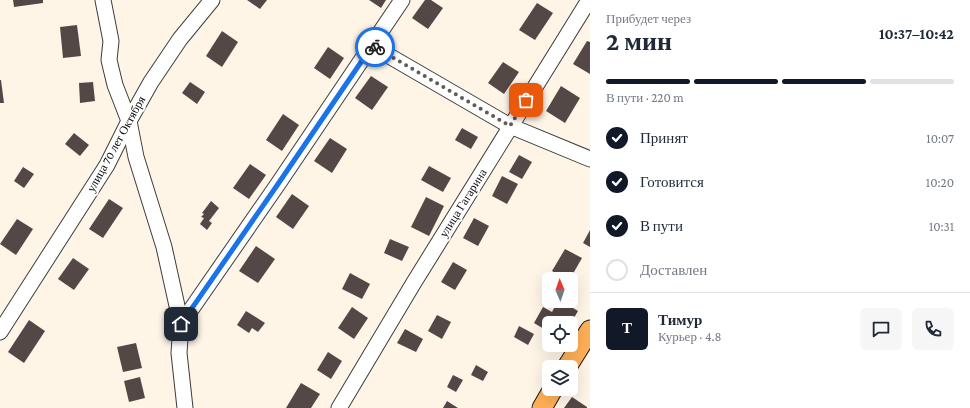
<!DOCTYPE html>
<html lang="ru">
<meta charset="utf-8">
<style>
:root{--surface:#fff;--page:#f6f6f7;--text:#1f2937;--muted:#747a83;--line:#e0e1e3;--accent:#111827}
body{margin:0;font-family:"Crimson Pro",serif;background:var(--page);color:var(--text);height:100vh;display:flex;flex-direction:column;font-size:15px;white-space:nowrap}
*{box-sizing:border-box;margin:0}
p{font-size:13px;color:var(--muted)}
.icon{flex:none;width:22px;height:22px;fill:none;stroke:currentColor;stroke-width:2;stroke-linecap:round;stroke-linejoin:round}
.map{position:relative;flex:1;overflow:hidden}
.sheet{display:flex;flex-direction:column;background:var(--surface);width:380px}
.sheet>*{flex:none}
.needle{width:26px;rotate:358deg}
.buttons{position:absolute;left:542px;top:272px;display:grid;gap:8px}
.buttons a{display:grid;place-items:center;width:36px;height:36px;border-radius:6px;background:var(--surface);box-shadow:0 4px 16px #0002;font-size:20px}
.pin{position:absolute;display:grid;place-items:center;width:34px;height:34px;color:#fff;margin:-17px;border-radius:8px;box-shadow:0 2px 6px #0006}
.courier{position:absolute;display:grid;place-items:center;width:40px;height:40px;margin:-20px;border:3px solid #1a73e8;border-radius:50%;background:#fff;color:#222;box-shadow:0 1px 5px #0007}
.summary em{font-style:normal;font-weight:700}
.summary div{display:flex;flex-direction:column-reverse}
.summary{display:flex;align-items:center;justify-content:space-between;height:68px;padding:0 16px}
h1{font-size:26px;font-weight:700;line-height:30px}
.bar{display:grid;grid-template-columns:repeat(4,1fr);gap:6px 4px;align-content:center;height:48px;padding:0 16px}
.bar i{height:5px;border-radius:3px;background:var(--line)}
.bar .active{background:var(--accent)}
.bar p{grid-column:span 4}
.line{display:flex;align-items:center;gap:10px;padding:0 16px;border-top:1px solid var(--line)}
.line div{flex:1}
.round{display:grid;place-items:center;flex:none;width:42px;height:42px;border-radius:6px;background:var(--page)}
ol{padding:0 16px;list-style:none}
li{display:flex;align-items:center;gap:12px;height:44px}
li p{margin-inline-start:auto}
li .icon{padding:4px;border-radius:50%;background:var(--accent);color:#fff;stroke-width:4}
li:last-child{color:var(--muted)}
li i{width:22px;height:22px;border:2px solid var(--line);border-radius:50%}
main{display:flex;flex:1;min-height:0}
.map>svg:first-child{display:block}
.building{fill:#534846}
.lines{fill:none;stroke-linecap:round;stroke-linejoin:round}
.minor-casing{stroke:#3d3d3d;stroke-width:17}
.major-casing{stroke:#1b1b1b;stroke-width:21}
.minor{stroke:#fff;stroke-width:15}
.major{stroke:#ffaf57;stroke-width:19}
.done{stroke:#605c57;stroke-width:4;stroke-dasharray:0 7.2}
.route{stroke:#1a73e8;stroke-width:5}
.labels{text-anchor:middle;dominant-baseline:central;stroke-width:4;stroke-linejoin:round;paint-order:stroke}
.street-label{font-size:12px;fill:#0a0a0a;stroke:#fff}
</style>
<main>
<div class="map">
<svg width="590" height="408" viewBox="0 0 590 408">
<rect width="100%" height="100%" fill="#fff5e7"/>
<g class="building">
<path d="M13 0H43V3L14 7Z"/>
<path d="M247 0H267L260 9Z"/>
<path d="M369 0H386L381 8Z"/>
<path d="M425 0H431L443 8 428 29 412 18Z"/>
<path d="M537 3 553 13 535 40 519 30Z"/>
<path d="M77 25 81 56 63 58 60 27Z"/>
<path d="M222 31 238 42 222 67 206 56Z"/>
<path d="M587 41 590 42V74L573 64Z"/>
<path d="M328 47 344 58 330 79 314 68Z"/>
<path d="M503 62 519 72 504 94 488 83Z"/>
<path d="M371 76 388 87 372 110 355 98Z"/>
<path d="M0 80H1L4 103H0Z"/>
<path d="M93 82 95 101 80 103 79 83Z"/>
<path d="M190 82 205 92 197 104 182 93Z"/>
<path d="M561 86 580 98 565 123 546 111Z"/>
<path d="M283 114 299 125 282 151 266 140Z"/>
<path d="M462 128 478 137 471 149 455 140Z"/>
<path d="M74 133 89 145 80 156 65 144Z"/>
<path d="M330 138 347 149 332 173 314 161Z"/>
<path d="M519 155 532 162 522 179 509 172Z"/>
<path d="M250 164 266 175 249 199 233 188Z"/>
<path d="M429 166 451 178 443 192 421 180Z"/>
<path d="M23 167 34 174 24 188 14 181Z"/>
<path d="M502 176 518 184 507 204 492 196Z"/>
<path d="M292 194 309 206 293 229 276 217Z"/>
<path d="M426 197 444 206 429 236 411 227Z"/>
<path d="M109 199 123 208 103 238 89 229Z"/>
<path d="M211 201 219 208 209 221 212 223 207 230 200 224 204 218 201 217 204 214 202 213Z"/>
<path d="M474 218 489 226 478 246 463 238Z"/>
<path d="M17 219 33 229 16 255 0 244Z"/>
<path d="M590 230V247L583 243Z"/>
<path d="M390 239 409 247 402 261 384 253Z"/>
<path d="M256 246 275 259 258 283 239 271Z"/>
<path d="M565 249 582 258 570 279H566L552 271Z"/>
<path d="M73 258 89 269 74 290 58 279Z"/>
<path d="M453 262 467 270 455 290 441 282Z"/>
<path d="M350 273 370 284 362 299 342 289Z"/>
<path d="M558 301H561L578 311 571 323H549V332L534 323 543 307 552 312Z"/>
<path d="M352 307 368 318 354 339 338 328Z"/>
<path d="M246 311 265 323 258 332 252 328 249 333 237 325Z"/>
<path d="M437 315 451 322 442 339 428 331Z"/>
<path d="M29 320 45 331 24 363 8 352Z"/>
<path d="M519 326 534 334 528 345 514 337Z"/>
<path d="M405 329 423 339 416 352 397 343Z"/>
<path d="M136 343 142 368 123 372 117 347Z"/>
<path d="M328 352 342 361 331 379 317 370Z"/>
<path d="M476 365 488 372 483 381 471 375Z"/>
<path d="M453 375 463 380 456 392 447 387Z"/>
<path d="M140 377 145 398 129 402 124 381Z"/>
<path d="M301 383 320 394 311 408H286Z"/>
<path d="M572 397 587 407V408H564Z"/>
<path d="M447 401 458 408H443Z"/>
</g>
<g class="lines">
<defs>
<g id="minor">
<path d="M103 0 111 41 109 60 115 85 129 121 136 157 164 247 181 324 179 353 185 408"/>
<path d="M372 46 510 126 590 159"/>
<path d="M181 324 278 184 402 0"/>
<path d="M0 332 107 165 129 121 151 82 180 39 212 0"/>
<path d="M339 408 413 284 589 0"/>
</g>
<g id="major">
<path d="M567 367 590 330"/>
<path d="M542 408 553 389"/>
</g>
</defs>
<use href="#minor" class="minor-casing"/>
<use href="#major" class="major-casing"/>
<use href="#minor" class="minor"/>
<use href="#major" class="major"/>
</g>
<g class="lines">
<path class="done" d="M375 47 510 126 526 100"/>
<path class="route" d="M181 324 278 184 372 46 375 47"/>
</g>
<g class="labels">
<g class="street-label">
<text transform="translate(116 144) rotate(-61)">улица 70 лет Октября</text>
<text transform="translate(463 203) rotate(-58)">улица Гагарина</text>
</g>
</g>
</svg>
<div class="buttons">
<a><svg class="needle" viewBox="-14 -14 28 28"><path d="M0-13l5 13h-10z" fill="#e53935"/><path d="M0 13l5-13h-10z" fill="#747a83"/></svg></a>
<a><svg class="icon" aria-label="locate" viewBox="0 0 24 24"><circle cx="12" cy="12" r="6"/><path d="M12 2v4M12 18v4M2 12h4M18 12h4"/></svg></a>
<a><svg class="icon" aria-label="layers" viewBox="0 0 24 24"><path d="M12 4l9 5-9 5-9-5zM3 14l9 5 9-5"/></svg></a>
</div>
<div class="pin" style="left:526px;top:100px;background:#ea580c"><svg class="icon" aria-label="bag" viewBox="0 0 24 24"><path d="M5 8h14l-1 12H6zM9 8a3 3 0 0 1 6 0"/></svg></div>
<div class="pin" style="left:181px;top:324px;background:#1f2937"><svg class="icon" aria-label="home" viewBox="0 0 24 24"><path d="M3 11l9-7 9 7M6 9v11h12V9"/></svg></div>
<div class="courier" style="left:375px;top:47px"><svg class="icon" aria-label="bike" viewBox="0 0 24 24"><circle cx="6" cy="16" r="4"/><circle cx="18" cy="16" r="4"/><path d="M6 16l4-8h5l3 8M10 8l3 8H6M13 5h3"/></svg></div>
</div>
<section class="sheet">
<div class="summary"><div><h1>2 мин</h1><p>Прибудет через</p></div><em>10:37–10:42</em></div>
<div class="bar"><i class="active"></i><i class="active"></i><i class="active"></i><i></i><p>В пути · 220 m</p></div>
<ol>
<li><svg class="icon" aria-label="check" viewBox="0 0 24 24"><path d="M5 12l5 5 9-10"/></svg>Принят<p>10:07</p></li>
<li><svg class="icon" aria-label="check" viewBox="0 0 24 24"><path d="M5 12l5 5 9-10"/></svg>Готовится<p>10:20</p></li>
<li><svg class="icon" aria-label="check" viewBox="0 0 24 24"><path d="M5 12l5 5 9-10"/></svg>В пути<p>10:31</p></li>
<li><i></i>Доставлен</li>
</ol>
<div class="line" style="height:72px"><b class="round" style="background:var(--accent);color:#fff">Т</b><div><b>Тимур</b><p>Курьер · 4.8</p></div><a class="round"><svg class="icon" aria-label="chat" viewBox="0 0 24 24"><path d="M4 5h16v11H9l-5 4z"/></svg></a><a class="round"><svg class="icon" aria-label="phone" viewBox="0 0 24 24"><path d="M5 4h4l2 5-3 2q2 4 5 5l2-3 5 2v4C11 20 4 13 5 4z"/></svg></a></div>
</section>
</main>
